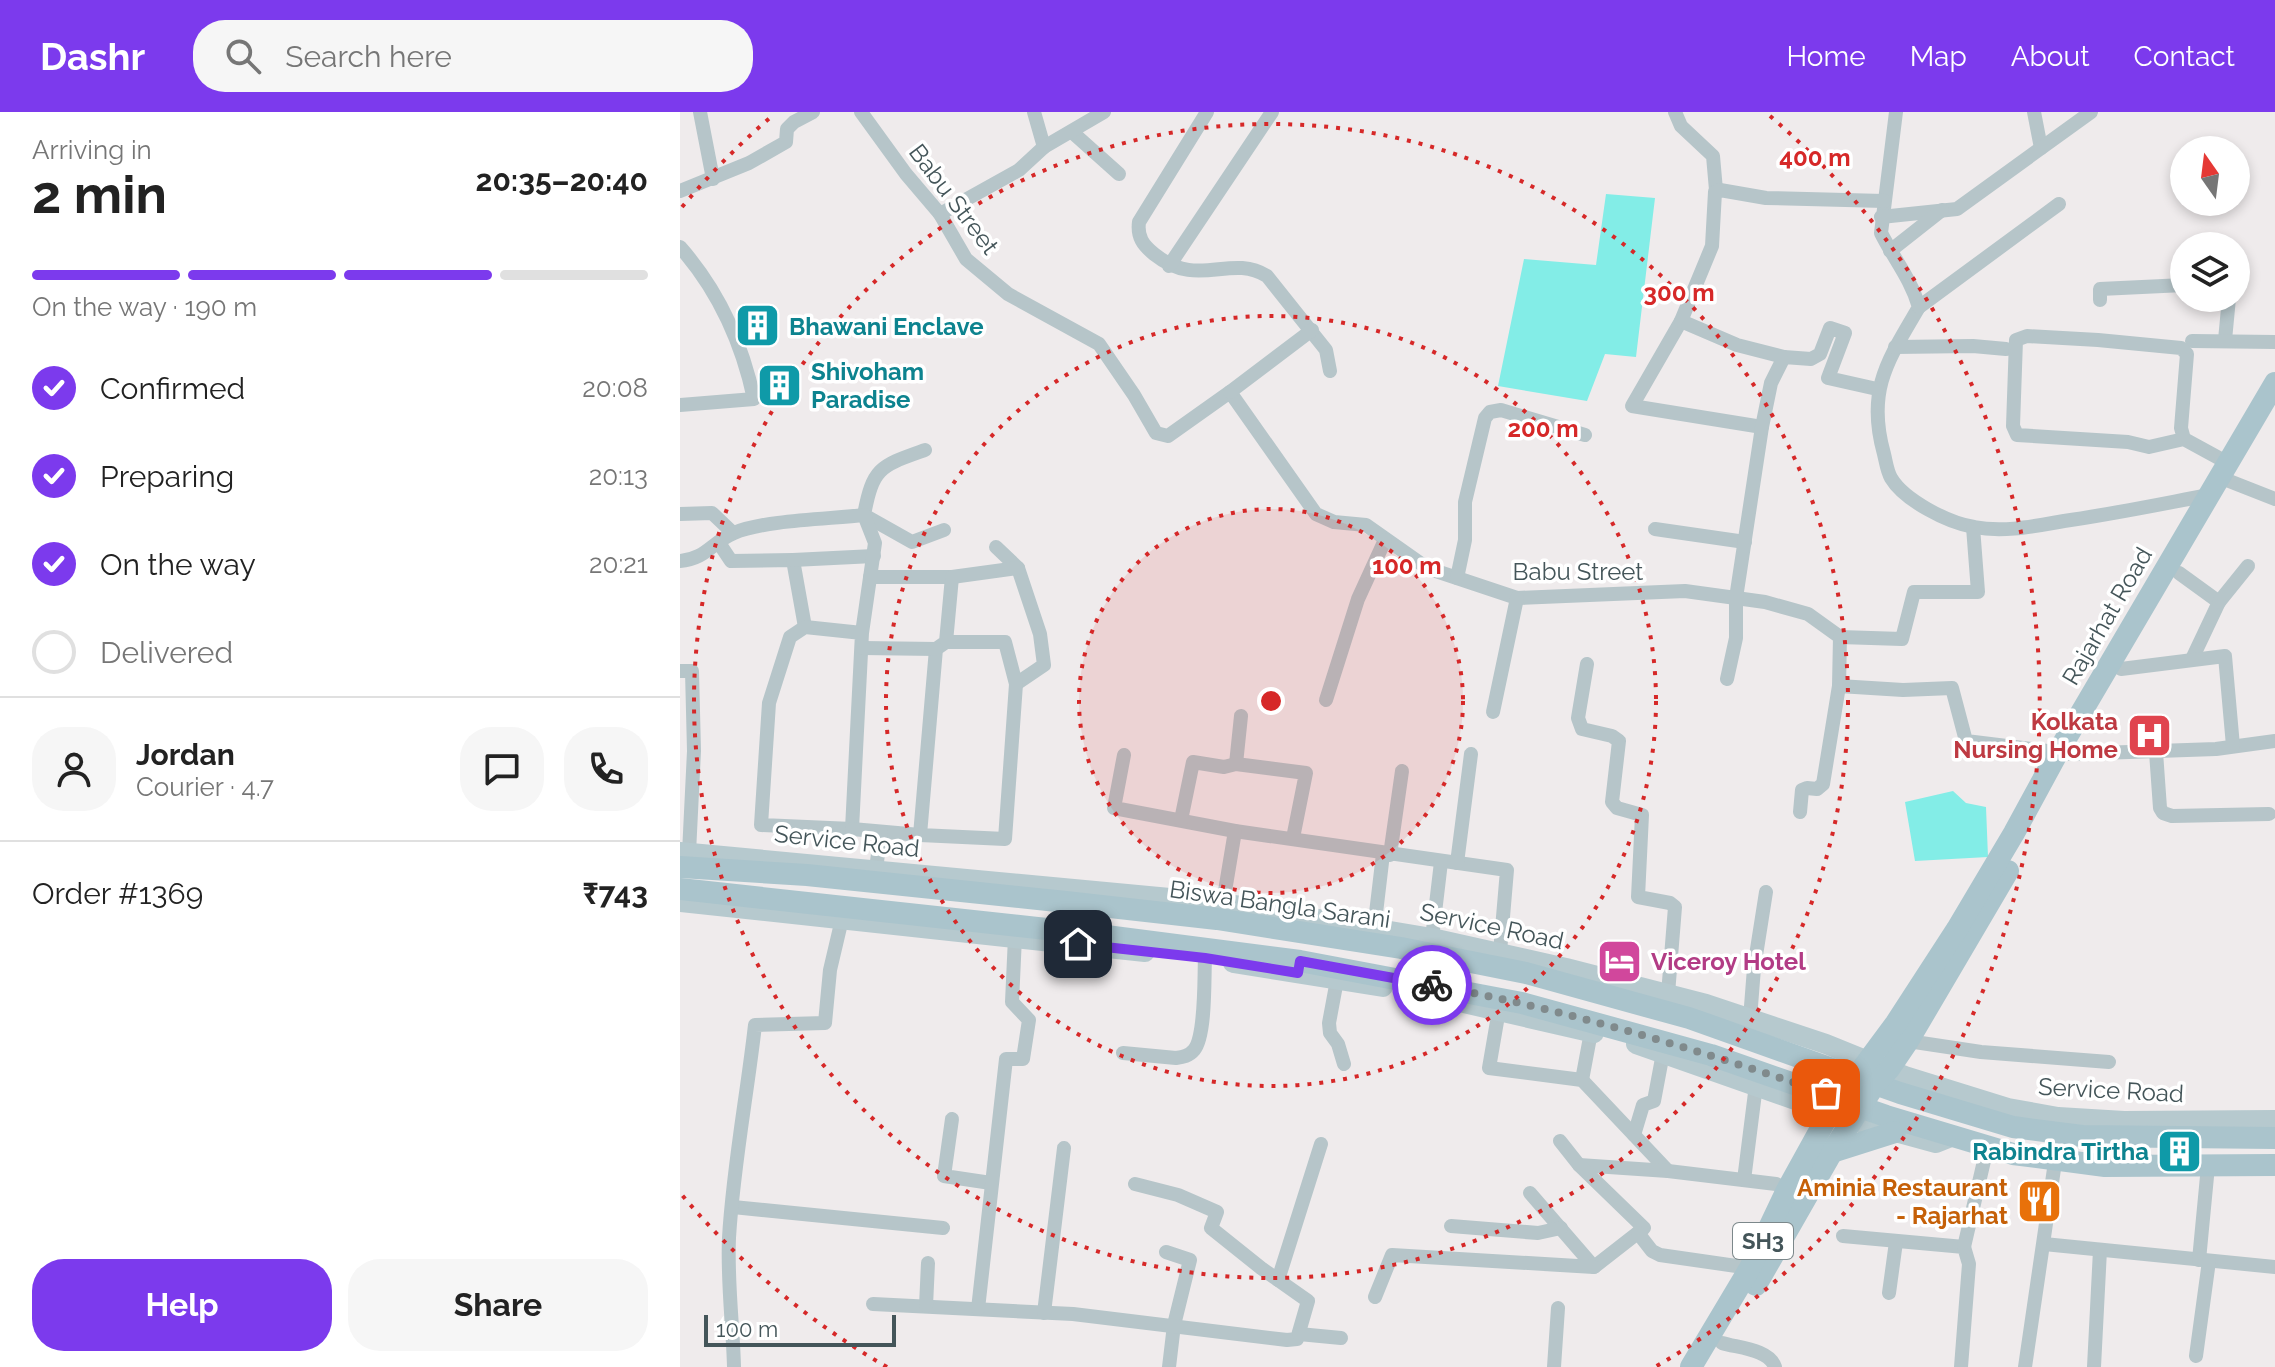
<!DOCTYPE html>
<meta charset="utf-8">
<style>
:root{--surface:#fff;--page:#f6f6f6;--text:#222;--muted:#767676;--line:#e0e0e0;--accent:#7c3aed}
body{margin:0;font-family:Raleway,sans-serif;background:var(--page);color:var(--text);height:100vh;display:flex;flex-direction:column;font-size:30px;white-space:nowrap}
*{box-sizing:border-box;margin:0}
p{font-size:26px;color:var(--muted)}
.icon{flex:none;width:44px;height:44px;fill:none;stroke:currentColor;stroke-width:2;stroke-linecap:round;stroke-linejoin:round}
.map{position:relative;flex:1;overflow:hidden}
.sheet{display:flex;flex-direction:column;background:var(--surface);width:680px}
.sheet>*{flex:none}
.needle{width:52px;rotate:346deg}
.controls{position:absolute;left:1490px;top:24px;display:grid;gap:16px}
.controls a{display:grid;place-items:center;width:80px;height:80px;border-radius:50%;background:var(--surface);box-shadow:0 4px 12px #0003;font-size:40px}
.scale{position:absolute;left:24px;bottom:20px;width:192px;box-sizing:border-box;padding-left:8px;border:4px solid #445559;border-top:0;font-size:22px;line-height:28px;white-space:nowrap;color:#445559;-webkit-text-stroke:6px #fff;paint-order:stroke}
.pin{position:absolute;display:grid;place-items:center;width:68px;height:68px;color:#fff;margin:-34px;border-radius:16px;box-shadow:0 4px 12px #0006}
.courier{position:absolute;display:grid;place-items:center;width:80px;height:80px;margin:-40px;border:6px solid #7c3aed;border-radius:50%;background:#fff;color:#222;box-shadow:0 2px 10px #0007}
.head em{font-style:normal;font-weight:700}
.head div{display:flex;flex-direction:column-reverse}
.head{display:flex;align-items:center;justify-content:space-between;height:136px;padding:0 32px}
h1{font-size:52px;font-weight:700;line-height:60px}
.bar{display:grid;grid-template-columns:repeat(4,1fr);gap:12px 8px;align-content:center;height:96px;padding:0 32px}
.bar i{height:10px;border-radius:6px;background:var(--line)}
.bar .on{background:var(--accent)}
.bar p{grid-column:span 4}
.line{display:flex;align-items:center;gap:20px;padding:0 32px;border-top:2px solid var(--line)}
.line div{flex:1}
.round{display:grid;place-items:center;flex:none;width:84px;height:84px;border-radius:32px;background:var(--page)}
ol{padding:0 32px;list-style:none}
li{display:flex;align-items:center;gap:24px;height:88px}
li p{margin-inline-start:auto}
li .icon{padding:8px;border-radius:50%;background:var(--accent);color:#fff;stroke-width:4}
li:last-child{color:var(--muted)}
li i{width:44px;height:44px;border:4px solid var(--line);border-radius:50%}
.cta{display:flex;gap:16px;margin-top:auto;padding:16px 32px}
.cta a{flex:1;height:92px;border-radius:32px;background:var(--accent);color:#fff;font-size:32px;font-weight:700;line-height:92px;text-align:center}
.cta a+a{background:var(--page);color:var(--text)}
header{display:flex;align-items:center;gap:48px;box-sizing:border-box;height:112px;padding:0 40px;background:var(--accent);color:#fff}
header strong{font-size:38px}
nav{display:flex;gap:44px;margin-inline-start:auto;font-size:28px}
.search{width:560px;height:72px;background:var(--page);display:flex;align-items:center;gap:20px;box-sizing:border-box;padding:0 28px;border-radius:32px;color:var(--muted);font-size:30px}
main{display:flex;flex:1;min-height:0}
.map>svg:first-child{display:block}
.water{fill:#83ede7}
.lines{fill:none;stroke-linecap:round;stroke-linejoin:round}
.street{stroke:#b6c5c9;stroke-width:14}
.secondary{stroke:#b6c9ce;stroke-width:20}
.primary{stroke:#aac4cc;stroke-width:22}
.done{stroke:#808a8c;stroke-width:8;stroke-dasharray:0 14.4}
.route{stroke:#7c3aed;stroke-width:10}
.ring{fill:none;stroke:#d62828;stroke-width:4;stroke-dasharray:4 8}
.labels{text-anchor:middle;dominant-baseline:central;stroke-width:7;stroke-linejoin:round;paint-order:stroke}
.shield{fill:#fff;stroke:#7c888b;stroke-width:2}
.shield-label{font-size:22px;font-weight:bold;fill:#445559}
.street-label{font-size:24px;fill:#445559;stroke:#fff}
.culture-label{font-size:24px;font-weight:bold;fill:#0d838f;stroke:#fff;text-anchor:start}
.health-label{font-size:24px;font-weight:bold;fill:#be3a42;stroke:#fff;text-anchor:end}
.hotel-label{font-size:24px;font-weight:bold;fill:#b23c85;stroke:#fff;text-anchor:start}
.food-label{font-size:24px;font-weight:bold;fill:#c56008;stroke:#fff;text-anchor:end}
.centre{fill:#d62828;stroke:#fff;stroke-width:4}
.ring-label{font-size:24px;text-anchor:middle;font-weight:bold;fill:#d62828;stroke:#fff;stroke-width:7;stroke-linejoin:round;paint-order:stroke}
</style>
<header>
<strong>Dashr</strong>
<div class="search"><svg class="icon" aria-label="search" viewBox="0 0 24 24"><circle cx="10" cy="10" r="6"/><path d="M15 15l6 6"/></svg>Search here</div>
<nav><a>Home</a><a>Map</a><a>About</a><a>Contact</a></nav>
</header>
<main>
<section class="sheet">
<div class="head"><div><h1>2 min</h1><p>Arriving in</p></div><em>20:35–20:40</em></div>
<div class="bar"><i class="on"></i><i class="on"></i><i class="on"></i><i></i><p>On the way · 190 m</p></div>
<ol>
<li><svg class="icon" aria-label="check" viewBox="0 0 24 24"><path d="M5 12l5 5 9-10"/></svg>Confirmed<p>20:08</p></li>
<li><svg class="icon" aria-label="check" viewBox="0 0 24 24"><path d="M5 12l5 5 9-10"/></svg>Preparing<p>20:13</p></li>
<li><svg class="icon" aria-label="check" viewBox="0 0 24 24"><path d="M5 12l5 5 9-10"/></svg>On the way<p>20:21</p></li>
<li><i></i>Delivered</li>
</ol>
<div class="line" style="height:144px"><a class="round"><svg class="icon" aria-label="person" viewBox="0 0 24 24"><circle cx="12" cy="8" r="4"/><path d="M4 21q1-7 8-7t8 7"/></svg></a><div><b>Jordan</b><p>Courier · 4.7</p></div><a class="round"><svg class="icon" aria-label="chat" viewBox="0 0 24 24"><path d="M4 5h16v11H9l-5 4z"/></svg></a><a class="round"><svg class="icon" aria-label="phone" viewBox="0 0 24 24"><path d="M5 4h4l2 5-3 2q2 4 5 5l2-3 5 2v4C11 20 4 13 5 4z"/></svg></a></div>
<div class="line" style="height:104px"><div>Order #1369</div><b>₹743</b></div>
<div class="cta"><a>Help</a><a>Share</a></div>
</section>
<div class="map">
<svg width="1595" height="1255" viewBox="0 0 1595 1255">
<rect width="100%" height="100%" fill="#efebec"/>
<g class="water">
<path d="M926 82 975 86 956 245 925 242 907 289 818 274 844 147 916 153Z"/>
<path d="M1273 679 1286 691 1306 695 1308 745 1235 749 1225 690Z"/>
</g>
<g class="lines">
<g class="street">
<path d="M20 0 33 67"/>
<path d="M181 0 226 62 260 102 286 147 328 182 419 232 454 283 476 321 488 324 550 280 636 402 654 410 686 413 747 456 837 486 1005 479 1085 490 1128 502 1160 525 1159 574 1223 578 1272 576 1286 629 1391 642 1536 637 1595 629"/>
<path d="M354 0 364 35"/>
<path d="M527 0 459 110C457 125 463 133 474 142 519 178 549 141 587 164L646 238 650 259"/>
<path d="M995 0 1001 14 1033 44 1036 78"/>
<path d="M1216 0 1201 121C1214 147 1231 167 1239 195 1208 248 1186 278 1204 342 1206 350 1207 359 1211 366 1224 388 1268 411 1294 415 1324 421 1355 414 1384 409 1433 402 1481 392 1529 383"/>
<path d="M1354 0 1361 36"/>
<path d="M392 20 439 62"/>
<path d="M0 79 69 51 106 30 107 17 114 10 133 0"/>
<path d="M260 102 339 58 364 35 424 0"/>
<path d="M1201 105 1277 97 1411 0"/>
<path d="M0 135C38 178 62 231 74 287L0 293"/>
<path d="M1210 139 1262 98"/>
<path d="M489 154 592 0"/>
<path d="M1420 188V177L1504 173"/>
<path d="M1239 195 1379 92"/>
<path d="M1001 209 952 294 1082 315"/>
<path d="M1545 228 1549 186"/>
<path d="M1512 229 1595 230"/>
<path d="M1215 235 1293 234 1326 237"/>
<path d="M1104 245 1057 233 1001 209 1032 134 1035 80 1040 78 1086 86 1204 89"/>
<path d="M550 280 632 218"/>
<path d="M1504 327 1501 316 1507 242 1501 236 1418 228 1347 224 1336 228 1333 314 1337 323 1448 330 1469 335 1504 327 1548 351"/>
<path d="M245 338C200 354 193 355 184 403L232 430 264 418"/>
<path d="M1539 365 1595 387"/>
<path d="M0 402 32 401 53 421"/>
<path d="M975 417 1065 430"/>
<path d="M39 431 51 449 113 448 125 515"/>
<path d="M316 435 338 456 360 522 364 553 336 572"/>
<path d="M113 448 194 444"/>
<path d="M0 449C26 447 32 430 54 421 84 408 150 407 184 403L195 431 182 521 172 717 81 713 89 591 110 525 125 515 182 521"/>
<path d="M1499 461 1539 490 1512 547"/>
<path d="M190 465H272L266 530 256 537 240 723 325 727 336 572 325 530H266"/>
<path d="M272 465 338 456"/>
<path d="M777 466 785 428V390L805 306 810 300 821 298 905 323"/>
<path d="M1539 490 1568 454"/>
<path d="M1160 525 1222 527 1234 480H1298L1293 415"/>
<path d="M183 536 256 537"/>
<path d="M907 552 898 606 902 617 932 624 939 629 932 690 937 696 962 703 958 785 990 791 995 795 988 882"/>
<path d="M1441 557 1545 544 1553 634"/>
<path d="M0 559H12L14 639 9 741"/>
<path d="M1047 567 1056 526V486L1082 315 1091 271 1104 245 1131 247 1140 242 1150 216 1165 221 1148 266 1197 277"/>
<path d="M646 588 678 487 705 428"/>
<path d="M813 600 837 486"/>
<path d="M1476 640 1480 696 1483 701 1492 704 1589 702"/>
<path d="M444 643 434 696 555 719 827 758 820 840"/>
<path d="M556 652 561 604"/>
<path d="M1120 700 1122 678 1127 676 1137 677 1143 672 1159 574"/>
<path d="M501 708 513 650 544 655 556 652 626 661 613 726"/>
<path d="M172 717 240 723"/>
<path d="M710 743 722 659"/>
<path d="M777 751 791 642"/>
<path d="M196 757 201 720"/>
<path d="M543 791 555 719"/>
<path d="M694 818 703 742"/>
<path d="M752 826 761 750"/>
<path d="M657 868 649 911 650 921 658 932 664 952"/>
<path d="M820 892 809 956 902 968 988 1059"/>
<path d="M1070 907 1074 856 1086 780"/>
<path d="M1228 929 1301 940 1429 950"/>
<path d="M443 941 496 946C503 945 509 944 514 938 526 924 524 866 525 846"/>
<path d="M902 968 911 920"/>
<path d="M272 1007 264 1064 311 1071"/>
<path d="M954 1023 963 993 974 989 983 941"/>
<path d="M899 1053 988 1059 1096 1072 1107 1078"/>
<path d="M1064 1068 1076 973"/>
<path d="M850 1081 914 1155 964 1116 899 1053 880 1029"/>
<path d="M53 1095 263 1116"/>
<path d="M771 1114 858 1121 881 1116"/>
<path d="M958 1121 972 1139 980 1143 1070 1156"/>
<path d="M1163 1124 1284 1135 1289 1152 1281 1255"/>
<path d="M1364 1132 1595 1155"/>
<path d="M1284 1135 1307 1036"/>
<path d="M486 1140 510 1148 494 1213 489 1255"/>
<path d="M1519 1148 1528 1054"/>
<path d="M598 1168 641 1032"/>
<path d="M1209 1181 1216 1130"/>
<path d="M695 1185 712 1143 914 1155"/>
<path d="M193 1192 393 1202 607 1228 617 1227 628 1189 581 1156 531 1116 537 1100 498 1083 455 1072"/>
<path d="M246 1194 248 1151"/>
<path d="M298 1197 326 947H343L349 908 332 890 335 825"/>
<path d="M364 1201 384 1036"/>
<path d="M619 1222 661 1226"/>
<path d="M1042 1231C1058 1236 1089 1237 1095 1255"/>
<path d="M1516 1244 1529 1149"/>
<path d="M54 1255C53 1213 47 1169 49 1126 53 1055 67 984 75 913L145 911 150 858 162 807"/>
<path d="M874 1255 878 1196"/>
<path d="M1345 1255 1375 1050"/>
<path d="M1414 1255 1420 1138"/>
</g>
<g class="secondary">
<path d="M0 740 543 791 752 826 886 856 1026 892 1146 932 1225 964 1328 996 1378 1005 1444 1009 1595 1008"/>
<path d="M0 790 465 840"/>
<path d="M553 851 703 875"/>
<path d="M762 886 914 921"/>
<path d="M956 932 1172 1008 1256 1031 1271 1025"/>
</g>
<g class="primary">
<path d="M0 755 127 763 386 790 537 807 721 836 846 861 1009 906 1220 981 1333 1015 1402 1024 1595 1026"/>
<path d="M0 777 403 821 620 849 842 891 1031 943 1206 1004 1333 1042 1425 1054 1595 1053"/>
<path d="M1152 1040 1215 1020"/>
<path d="M1076 1173 1152 1040 1195 972 1209 957 1228 929 1328 759"/>
<path d="M1011 1255 1070 1156 1107 1078 1150 1000 1216 911 1277 817 1334 721 1378 640 1595 271"/>
</g>
</g>
<g class="lines">
<path class="done" d="M752 873C886 897 1017 938 1146 981"/>
<path class="route" d="M398 832 525 846 618 861 620 849 752 873"/>
</g>
<circle cx="591" cy="589" r="192" fill="#d62828" fill-opacity=".12"/>
<g class="ring">
<circle cx="591" cy="589" r="192"/>
<circle cx="591" cy="589" r="385"/>
<circle cx="591" cy="589" r="577"/>
<path d="M207 1255A769 769 0 0 1 2 1083M2 95A769 769 0 0 1 92 4M1090 4A769 769 0 0 1 975 1255"/>
</g>
<defs>
<symbol id="building-square" viewBox="-11 -11 22 22"><rect x="-9" y="-9" width="18" height="18" rx="4" fill="#0f9aa8" stroke="#fff"/><path d="M-4-6H4V6H1V3H-1V6H-4ZM-2.5-4.3h1.7v1.8h-1.7ZM.8-4.3h1.7v1.8H.8ZM-2.5-1h1.7V.8h-1.7ZM.8-1h1.7V.8H.8Z" fill="#fff"/></symbol>
<symbol id="hospital-square" viewBox="-11 -11 22 22"><rect x="-9" y="-9" width="18" height="18" rx="4" fill="#e0444e" stroke="#fff"/><path d="M-5-5h3v3.5h4V-5h3V5h-3V1.5h-4V5h-3Z" fill="#fff"/></symbol>
<symbol id="hotel-square" viewBox="-11 -11 22 22"><rect x="-9" y="-9" width="18" height="18" rx="4" fill="#d1479c" stroke="#fff"/><path d="M-6-4.5h1.5V1H6V5H4.5V3h-9V5H-6ZM-4 0a1.8 1.8 0 1 1 3.6 0ZM.5 0V-2.5h3Q6-2.5 6 0Z" fill="#fff"/></symbol>
<symbol id="restaurant-square" viewBox="-11 -11 22 22"><rect x="-9" y="-9" width="18" height="18" rx="4" fill="#e8710a" stroke="#fff"/><path d="M-5-6h1v4h1v-4h1v4h1v-4h1v5L-1.5 .5V6h-2V.5L-5-1ZM5-6V6H3V1.5H1.5Q1.5-4 5-6Z" fill="#fff"/></symbol>
</defs>
<g fill-rule="evenodd">
<use href="#building-square" x="52" y="188" width="51" height="51"/>
<use href="#building-square" x="74" y="248" width="51" height="51"/>
<use href="#hospital-square" x="1444" y="598" width="51" height="51"/>
<use href="#hotel-square" x="914" y="824" width="51" height="51"/>
<use href="#building-square" x="1474" y="1014" width="51" height="51"/>
<use href="#restaurant-square" x="1334" y="1064" width="51" height="51"/>
</g>
<g class="labels">
<rect class="shield" x="1053" y="1111" width="60" height="36" rx="6"/>
<g class="shield-label">
<text x="1083" y="1129">SH3</text>
</g>
<g class="street-label">
<text transform="translate(274 87) rotate(53)">Babu Street</text>
<text x="898" y="459">Babu Street</text>
<text transform="translate(1427 504) rotate(-60)">Rajarhat Road</text>
<text transform="translate(167 729) rotate(6)">Service Road</text>
<text transform="translate(600 792) rotate(8)">Biswa Bangla Sarani</text>
<text transform="translate(812 814) rotate(12)">Service Road</text>
<text transform="translate(1431 978) rotate(3)">Service Road</text>
</g>
<g class="culture-label">
<text x="109" y="214">Bhawani Enclave</text>
<text x="131" y="259">Shivoham<tspan x="131" dy="28">Paradise</tspan></text>
<text x="1469" y="1039" text-anchor="end">Rabindra Tirtha</text>
</g>
<g class="health-label">
<text x="1438" y="609">Kolkata<tspan x="1438" dy="28">Nursing Home</tspan></text>
</g>
<g class="hotel-label">
<text x="971" y="849">Viceroy Hotel</text>
</g>
<g class="food-label">
<text x="1328" y="1075">Aminia Restaurant<tspan x="1328" dy="28">- Rajarhat</tspan></text>
</g>
</g>
<circle cx="591" cy="589" r="12" class="centre"/>
<g class="ring-label">
<text x="1135" y="54">400 m</text>
<text x="999" y="189">300 m</text>
<text x="863" y="325">200 m</text>
<text x="727" y="462">100 m</text>
</g>
</svg>
<div class="controls">
<a><svg class="needle" viewBox="-14 -14 28 28"><path d="M0-13l5 13h-10z" fill="#e53935"/><path d="M0 13l5-13h-10z" fill="#767676"/></svg></a>
<a><svg class="icon" aria-label="layers" viewBox="0 0 24 24"><path d="M12 4l9 5-9 5-9-5zM3 14l9 5 9-5"/></svg></a>
</div>
<div class="scale">100 m</div>
<div class="pin" style="left:1146px;top:981px;background:#ea580c"><svg class="icon" aria-label="bag" viewBox="0 0 24 24"><path d="M5 8h14l-1 12H6zM9 8a3 3 0 0 1 6 0"/></svg></div>
<div class="pin" style="left:398px;top:832px;background:#1f2937"><svg class="icon" aria-label="home" viewBox="0 0 24 24"><path d="M3 11l9-7 9 7M6 9v11h12V9"/></svg></div>
<div class="courier" style="left:752px;top:873px"><svg class="icon" aria-label="bike" viewBox="0 0 24 24"><circle cx="6" cy="16" r="4"/><circle cx="18" cy="16" r="4"/><path d="M6 16l4-8h5l3 8M10 8l3 8H6M13 5h3"/></svg></div>
</div>
</main>
